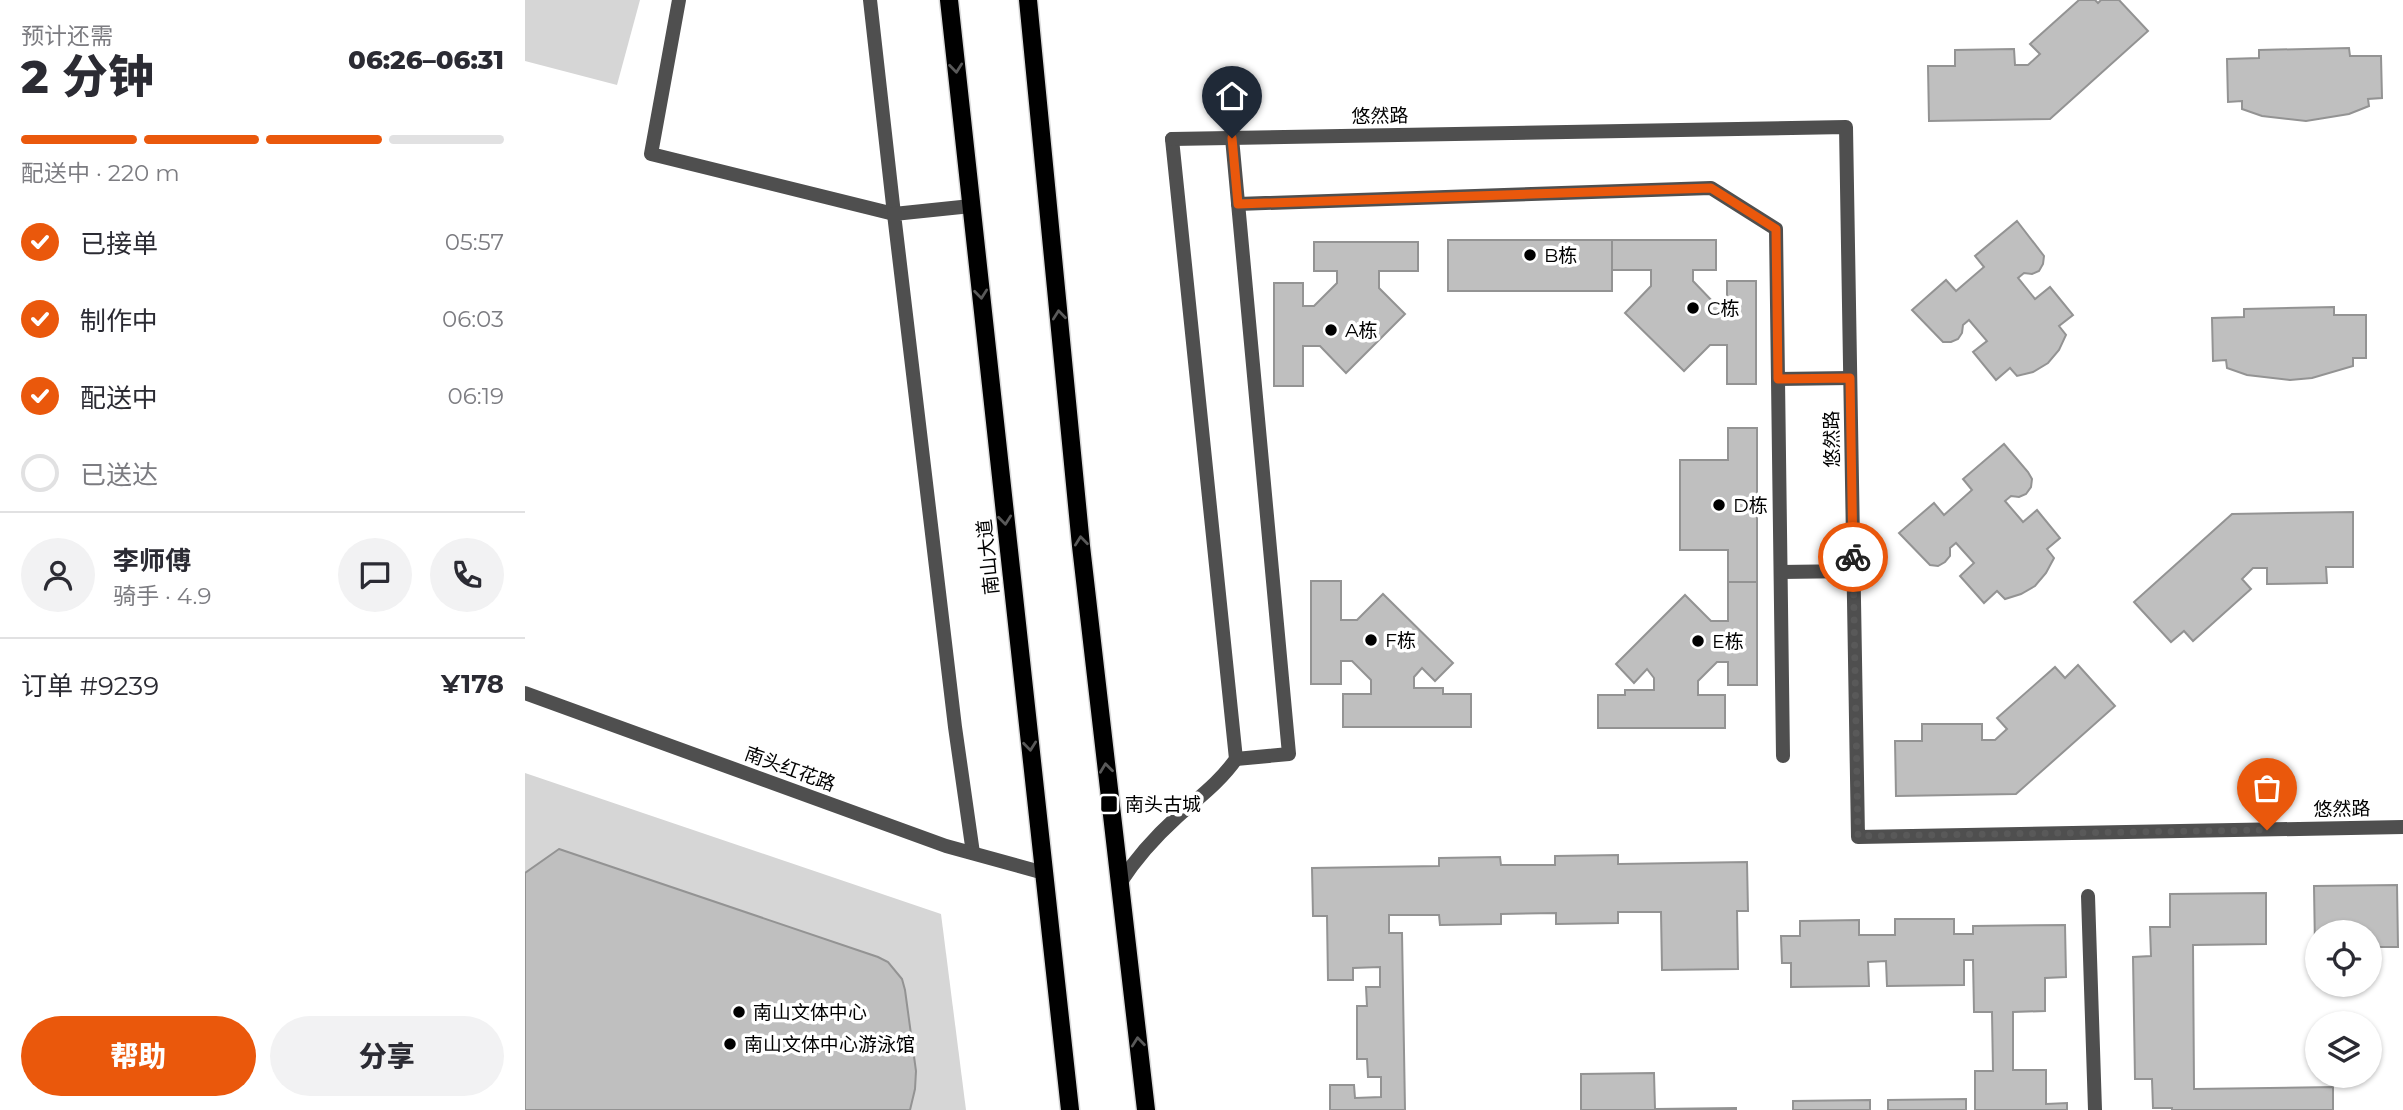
<!DOCTYPE html>
<html lang="zh">
<meta charset="utf-8">
<style>
:root{--surface:#fff;--page:#f2f2f3;--text:#2b2b33;--muted:#7c7c81;--line:#e1e1e2;--accent:#ea580c}
body{margin:0;font-family:Montserrat,"Noto Sans SC",sans-serif;background:var(--page);color:var(--text);height:100vh;display:flex;flex-direction:column;font-size:26px;white-space:nowrap}
*{box-sizing:border-box;margin:0}
p{font-size:23px;color:var(--muted)}
.icon{flex:none;width:38px;height:38px;fill:none;stroke:currentColor;stroke-width:2;stroke-linecap:round;stroke-linejoin:round}
.map{position:relative;flex:1;overflow:hidden}
.side{display:flex;flex-direction:column;background:var(--surface);width:525px}
.side>*{flex:none}
.buttons{position:absolute;left:1780px;top:920px;display:grid;gap:14px}
.buttons a{display:grid;place-items:center;width:77px;height:77px;border-radius:50%;background:var(--surface);box-shadow:0 2px 5px #0004;font-size:35px}
.pin{position:absolute;display:grid;place-items:center;width:60px;height:60px;color:#fff;margin:-72px -30px;border-radius:50% 50% 50% 0;rotate:-45deg;box-shadow:0 0 7px #0007}
.pin .icon{rotate:45deg}
.courier{position:absolute;display:grid;place-items:center;width:70px;height:70px;margin:-35px;border:5px solid #ea580c;border-radius:50%;background:#fff;color:#222;box-shadow:0 2px 9px #0007}
.head em{font-style:normal;font-weight:800}
.head div{display:flex;flex-direction:column-reverse}
.head{display:flex;align-items:center;justify-content:space-between;height:119px;padding:0 21px}
h1{font-size:46px;font-weight:800;line-height:52px}
.bar{display:grid;grid-template-columns:repeat(4,1fr);gap:10px 7px;align-content:center;height:84px;padding:0 21px}
.bar i{height:9px;border-radius:5px;background:var(--line)}
.bar .on{background:var(--accent)}
.bar p{grid-column:span 4}
.line{display:flex;align-items:center;gap:18px;padding:0 21px;border-top:2px solid var(--line)}
.line div{flex:1}
.round{display:grid;place-items:center;flex:none;width:74px;height:74px;border-radius:37px;background:var(--page)}
ol{padding:0 21px;list-style:none}
li{display:flex;align-items:center;gap:21px;height:77px}
li p{margin-inline-start:auto}
li .icon{padding:7px;border-radius:50%;background:var(--accent);color:#fff;stroke-width:4}
li:last-child{color:var(--muted)}
li i{width:38px;height:38px;border:4px solid var(--line);border-radius:50%}
.action{display:flex;gap:14px;margin-top:auto;padding:14px 21px}
.action a{flex:1;height:80px;border-radius:42px;background:var(--accent);color:#fff;font-size:28px;font-weight:800;line-height:80px;text-align:center}
.action a+a{background:var(--page);color:var(--text)}
main{display:flex;flex:1;min-height:0}
.map>svg:first-child{display:block}
.green{fill:#d6d6d6}
.building{fill:#bfbfbf;stroke:#939393;stroke-width:2}
.lines{fill:none;stroke-linecap:round;stroke-linejoin:round}
.primary-casing{stroke:#dbdbdb;stroke-width:21}
.service{stroke:#4f4f4f;stroke-width:14}
.minor{stroke:#4f4f4f;stroke-width:14}
.primary{stroke:#000;stroke-width:18}
.oneway{stroke:#595959}
.done{stroke:#595959;stroke-width:7;stroke-dasharray:0 12.6}
.route{stroke:#ea580c;stroke-width:9}
.poi-dot{fill:#000;stroke:#fff;stroke-width:2.5}
.labels{text-anchor:middle;dominant-baseline:central;stroke-width:7;stroke-linejoin:round;paint-order:stroke}
.street-label{font-size:19px;fill:#000;stroke:#fff}
.poi-label{font-size:19px;fill:#000;stroke:#fff;text-anchor:start}
</style>
<main>
<section class="side">
<div class="head"><div><h1>2 分钟</h1><p>预计还需</p></div><em>06:26–06:31</em></div>
<div class="bar"><i class="on"></i><i class="on"></i><i class="on"></i><i></i><p>配送中 · 220 m</p></div>
<ol>
<li><svg class="icon" aria-label="check" viewBox="0 0 24 24"><path d="M5 12l5 5 9-10"/></svg>已接单<p>05:57</p></li>
<li><svg class="icon" aria-label="check" viewBox="0 0 24 24"><path d="M5 12l5 5 9-10"/></svg>制作中<p>06:03</p></li>
<li><svg class="icon" aria-label="check" viewBox="0 0 24 24"><path d="M5 12l5 5 9-10"/></svg>配送中<p>06:19</p></li>
<li><i></i>已送达</li>
</ol>
<div class="line" style="height:126px"><a class="round"><svg class="icon" aria-label="person" viewBox="0 0 24 24"><circle cx="12" cy="8" r="4"/><path d="M4 21q1-7 8-7t8 7"/></svg></a><div><b>李师傅</b><p>骑手 · 4.9</p></div><a class="round"><svg class="icon" aria-label="chat" viewBox="0 0 24 24"><path d="M4 5h16v11H9l-5 4z"/></svg></a><a class="round"><svg class="icon" aria-label="phone" viewBox="0 0 24 24"><path d="M5 4h4l2 5-3 2q2 4 5 5l2-3 5 2v4C11 20 4 13 5 4z"/></svg></a></div>
<div class="line" style="height:91px"><div>订单 #9239</div><b>¥178</b></div>
<div class="action"><a>帮助</a><a>分享</a></div>
</section>
<div class="map">
<svg width="1878" height="1110" viewBox="0 0 1878 1110">
<rect width="100%" height="100%" fill="#fff"/>
<g class="green">
<path d="M0 0H115L92 85 0 61Z"/>
<path d="M0 773 416 914 441 1110H0Z"/>
</g>
<g class="building">
<path d="M1554 0H1570L1573 3 1576 0H1594L1623 31 1525 119 1404 121 1403 66H1430V50L1489 49 1490 65H1503L1515 54 1505 44Z"/>
<path d="M1824 48 1825 56H1856L1857 98 1843 99 1844 106 1824 114 1781 121 1737 116 1717 109V101L1703 102 1702 59 1734 58V50Z"/>
<path d="M1492 221 1519 256 1518 264 1514 271 1507 274 1499 273 1493 278 1510 299 1525 287 1548 315 1534 326 1541 335 1534 350 1523 363 1508 372 1492 376 1485 368 1471 380 1448 352 1462 341 1444 320 1438 325 1437 333 1433 339 1426 342H1418L1387 310 1421 280 1431 291 1459 267 1450 256Z"/>
<rect x="923" y="240" width="164" height="51"/>
<path d="M1087 240H1191V270H1168V281L1190 304H1202V281H1231V384H1202V345H1185L1159 371 1100 313 1126 286V270H1087Z"/>
<path d="M789 242H893V271H854V288L880 314 821 373 795 346H778V386H749V283H778V306H789L812 283V271H789Z"/>
<path d="M1809 307V315H1841V358H1828V366L1787 378 1765 380 1722 375 1702 368 1701 360 1688 361 1687 318 1719 317V309Z"/>
<path d="M1203 428H1232V582H1203V550H1155V460H1203Z"/>
<path d="M1479 444 1503 472 1507 479 1506 487 1501 494 1494 497 1486 496 1480 501 1498 522 1512 510 1535 538 1522 549 1529 558 1521 573 1510 586 1496 594 1480 599 1472 591 1459 603 1435 576 1449 563 1431 543 1425 548V556L1420 562 1413 566 1405 565 1374 533 1409 503 1419 515 1447 490 1438 479Z"/>
<path d="M1828 512V567H1801L1802 583 1742 584V568H1728L1717 579 1726 589 1668 641 1659 631 1646 642 1609 602 1707 514Z"/>
<path d="M786 581H816V620H832L858 594 928 663 910 681 897 668 889 677V688H918V694H946V727H818V694H846V680L827 661H816V684H786Z"/>
<path d="M1203 582H1232V685H1203V662H1192L1173 681V695H1200V728H1073V695H1100V690H1129V678L1122 669 1109 683 1091 664 1160 595 1186 621H1203Z"/>
<path d="M1553 665 1590 706 1491 794 1371 796 1370 741H1397V724H1457V740H1470L1482 729 1472 718 1530 667 1540 678Z"/>
<path d="M34 849 353 957 363 962 377 979 380 990 391 1071 390 1089 385 1110H0V873Z"/>
<path d="M1093 855V864L1222 862 1223 911H1212L1213 969 1137 970 1136 912H1093V923L1031 924V913L976 914V924L915 925 914 915H864V933H877L880 1110H805V1085H829L830 1098 856 1097V1077H843L842 1059H832V1006H842L841 987H855V967L828 968V980H803L802 916H788L787 868 914 866V858L975 857 976 865H1030V856Z"/>
<path d="M1872 885 1873 947H1844V933H1792L1790 948 1789 886Z"/>
<path d="M1741 893V944L1668 945 1669 1089 1808 1087V1110H1647V1108H1628L1627 1079H1610L1608 957 1626 956 1625 927H1645V894Z"/>
<path d="M1370 919H1429V934H1448V926L1540 925 1541 977 1520 978V1011L1488 1012V1070H1521V1104L1542 1103V1110H1450V1071H1468L1467 1012H1449L1448 960H1439V985L1362 986 1361 961 1343 962 1344 986 1266 987V963H1257L1256 936H1275V921L1334 920V935H1370Z"/>
<path d="M1129 1073 1130 1109 1211 1108V1110H1056V1074Z"/>
<path d="M1441 1099V1110H1363V1100Z"/>
<path d="M1345 1100V1110H1268V1101Z"/>
</g>
<g class="lines">
<defs>
<g id="primary">
<path d="M424 0 545 1110"/>
<path d="M503 0 556 546 621 1110"/>
</g>
</defs>
<use href="#primary" class="primary-casing"/>
<g class="service">
<path d="M154 0 126 154 369 214 345 0"/>
<path d="M707 138 764 754 711 759"/>
<path d="M713 204 1186 188 1251 229 1258 756"/>
<path d="M446 206 369 214 430 727 448 853"/>
<path d="M1253 379 1325 378"/>
<path d="M1256 572 1329 571"/>
<path d="M595 883C611 858 630 837 652 817 673 798 695 782 711 759L647 139"/>
<path d="M1563 896 1570 1110"/>
</g>
<g class="minor">
<path d="M647 139 1321 127 1333 837 1878 827"/>
<path d="M0 693 421 846 519 873"/>
</g>
<use href="#primary" class="primary"/>
</g>
<defs><path id="oneway-chevron" d="M-2-3.5L2.5 0L-2 3.5" fill="none" stroke-width="1.6" stroke-linecap="round" stroke-linejoin="round" transform="scale(1.75)"/></defs>
<g class="oneway">
<use href="#oneway-chevron" transform="translate(431 68) rotate(84)"/>
<use href="#oneway-chevron" transform="translate(456 294) rotate(84)"/>
<use href="#oneway-chevron" transform="translate(534 315) rotate(-96)"/>
<use href="#oneway-chevron" transform="translate(480 520) rotate(84)"/>
<use href="#oneway-chevron" transform="translate(556 541) rotate(-96)"/>
<use href="#oneway-chevron" transform="translate(505 746) rotate(84)"/>
<use href="#oneway-chevron" transform="translate(581 768) rotate(-97)"/>
<use href="#oneway-chevron" transform="translate(613 1042) rotate(-96)"/>
</g>
<g class="lines">
<path class="done" d="M1328 557 1333 836 1742 830"/>
<path class="route" d="M707 138 713 204 1186 188 1251 229 1253 379 1325 378 1328 557"/>
</g>
<g class="poi-dot">
<circle cx="1005" cy="255" r="7"/>
<circle cx="1168" cy="308" r="7"/>
<circle cx="806" cy="330" r="7"/>
<circle cx="1194" cy="505" r="7"/>
<circle cx="846" cy="640" r="7"/>
<circle cx="1173" cy="641" r="7"/>
<rect x="575" y="795" width="18" height="18" rx="3.5"/>
<circle cx="214" cy="1012" r="7"/>
<circle cx="205" cy="1044" r="7"/>
</g>
<g class="labels">
<g class="street-label">
<text transform="translate(855 116) rotate(-1)">悠然路</text>
<text transform="translate(1307 439) rotate(-91)">悠然路</text>
<text transform="translate(463 557) rotate(-96)">南山大道</text>
<text transform="translate(265 769) rotate(20)">南头红花路</text>
<text transform="translate(1817 809) rotate(-1)">悠然路</text>
</g>
<g class="poi-label">
<text x="1019" y="255">B栋</text>
<text x="1182" y="308">C栋</text>
<text x="820" y="330">A栋</text>
<text x="1208" y="505">D栋</text>
<text x="860" y="640">F栋</text>
<text x="1187" y="641">E栋</text>
<text x="600" y="804">南头古城</text>
<text x="228" y="1012">南山文体中心</text>
<text x="219" y="1044">南山文体中心游泳馆</text>
</g>
</g>
</svg>
<div class="buttons">
<a><svg class="icon" aria-label="locate" viewBox="0 0 24 24"><circle cx="12" cy="12" r="6"/><path d="M12 2v4M12 18v4M2 12h4M18 12h4"/></svg></a>
<a><svg class="icon" aria-label="layers" viewBox="0 0 24 24"><path d="M12 4l9 5-9 5-9-5zM3 14l9 5 9-5"/></svg></a>
</div>
<div class="pin" style="left:1742px;top:830px;background:#ea580c"><svg class="icon" aria-label="bag" viewBox="0 0 24 24"><path d="M5 8h14l-1 12H6zM9 8a3 3 0 0 1 6 0"/></svg></div>
<div class="pin" style="left:707px;top:138px;background:#1f2937"><svg class="icon" aria-label="home" viewBox="0 0 24 24"><path d="M3 11l9-7 9 7M6 9v11h12V9"/></svg></div>
<div class="courier" style="left:1328px;top:557px"><svg class="icon" aria-label="bike" viewBox="0 0 24 24"><circle cx="6" cy="16" r="4"/><circle cx="18" cy="16" r="4"/><path d="M6 16l4-8h5l3 8M10 8l3 8H6M13 5h3"/></svg></div>
</div>
</main>
